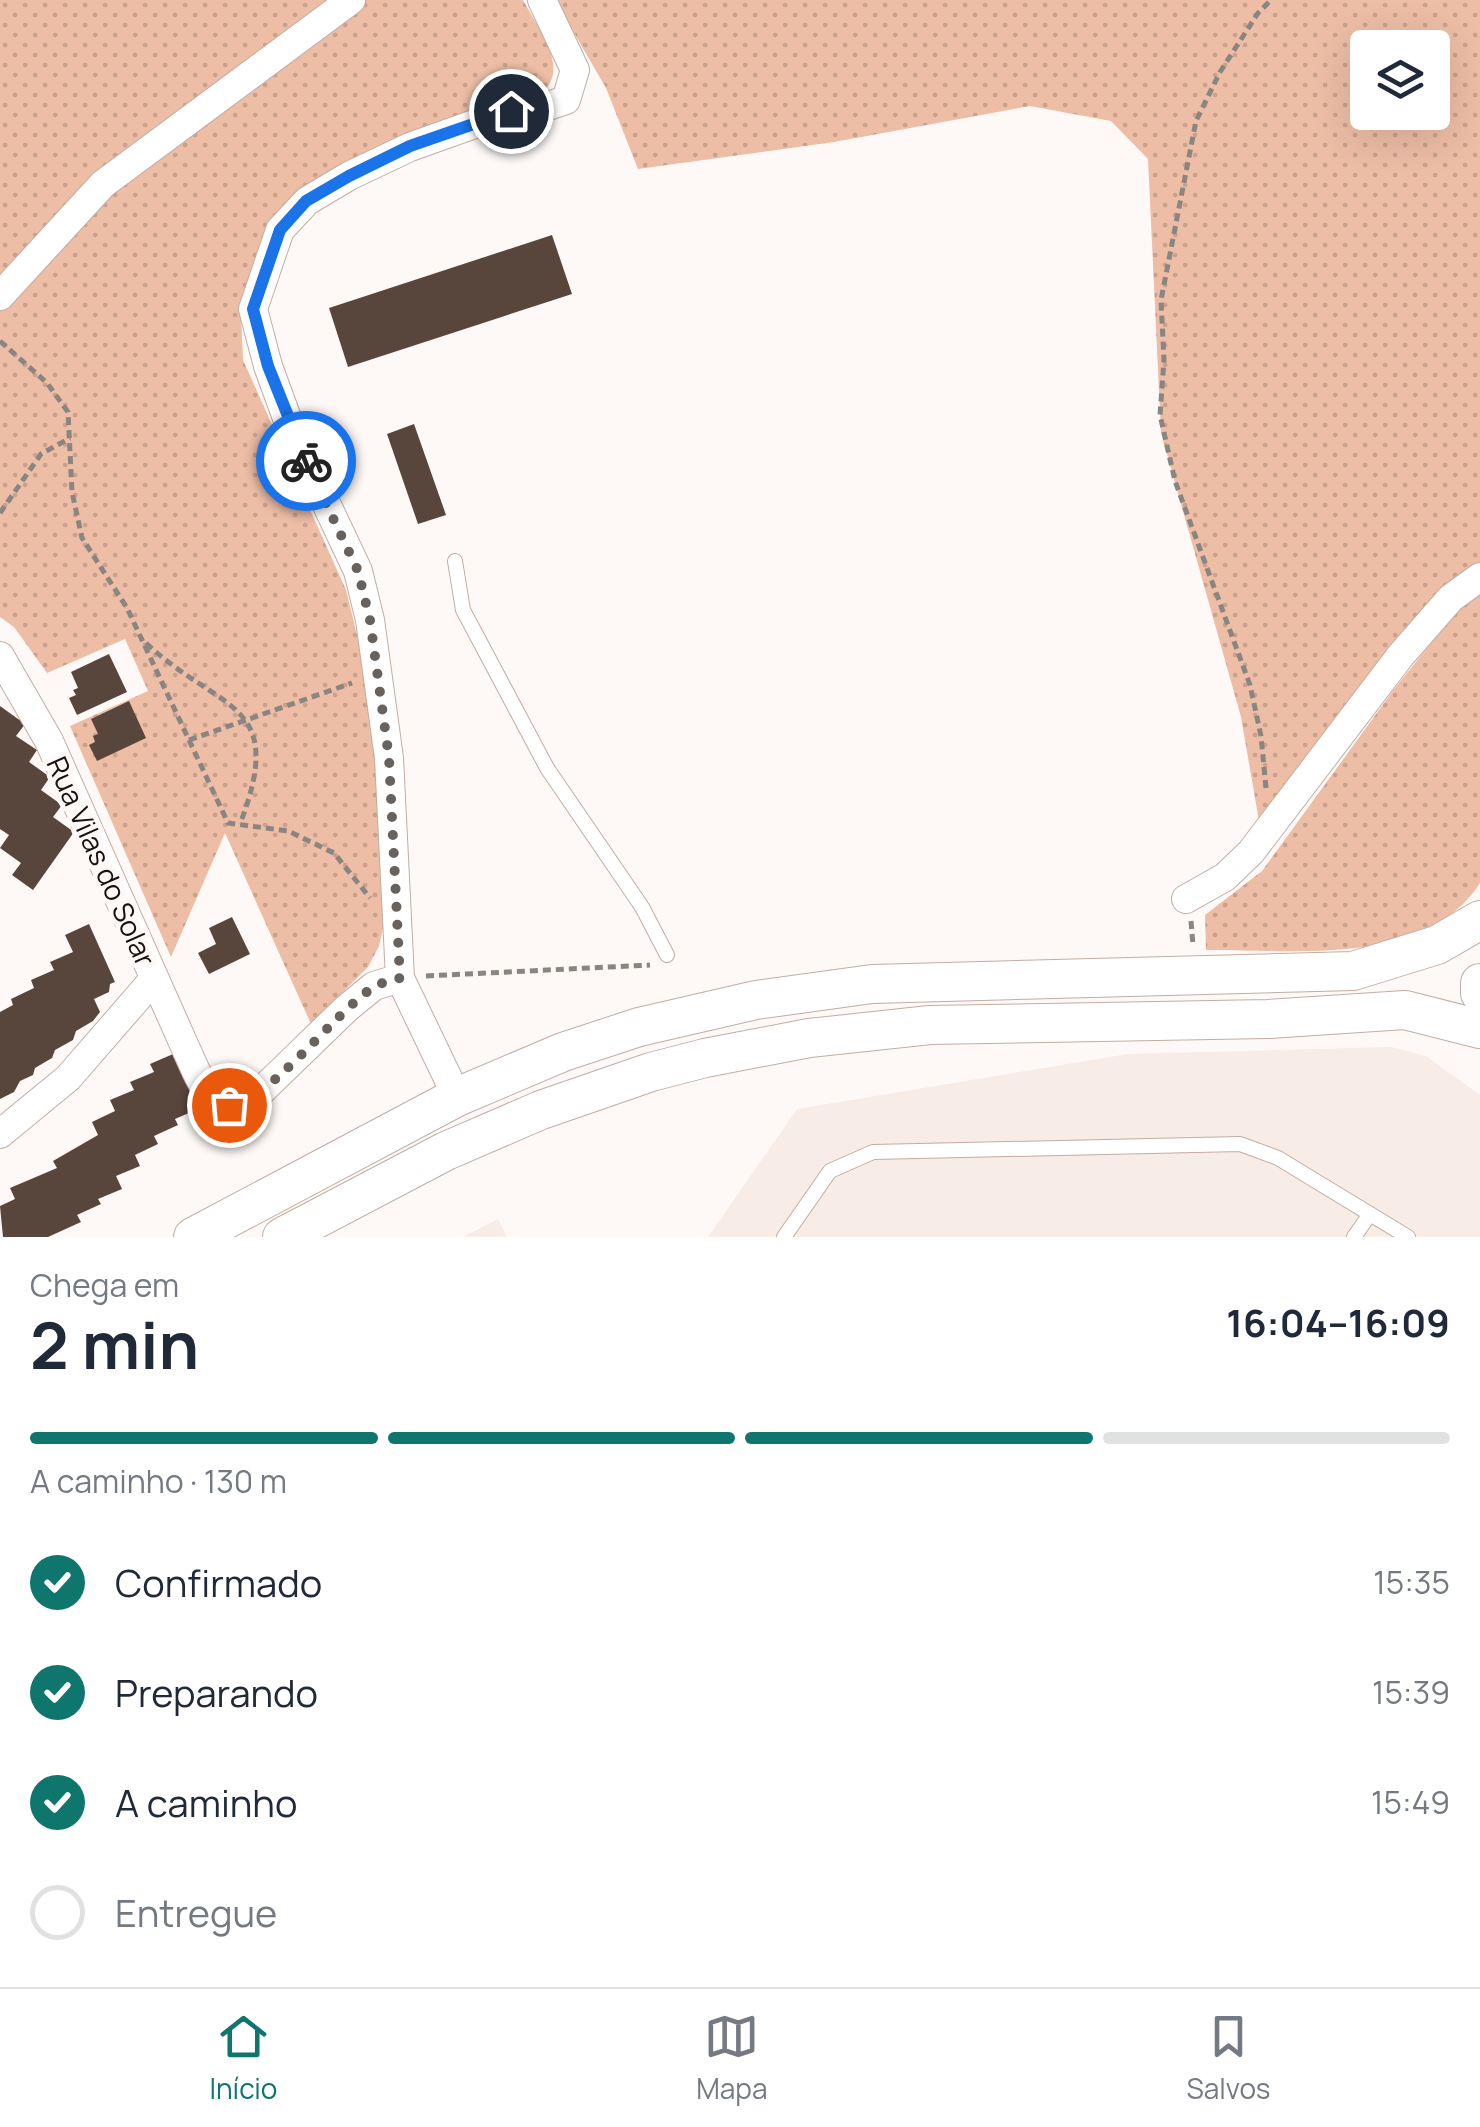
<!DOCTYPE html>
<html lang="pt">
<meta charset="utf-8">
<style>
:root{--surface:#fff;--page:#f2f2f3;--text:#1f2937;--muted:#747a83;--line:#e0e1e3;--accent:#0f766e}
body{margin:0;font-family:Manrope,sans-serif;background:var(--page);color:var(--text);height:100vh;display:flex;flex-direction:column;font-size:38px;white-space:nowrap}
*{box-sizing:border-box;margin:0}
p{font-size:32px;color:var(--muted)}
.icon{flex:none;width:55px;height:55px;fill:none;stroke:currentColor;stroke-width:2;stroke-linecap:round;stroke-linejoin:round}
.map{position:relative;height:1237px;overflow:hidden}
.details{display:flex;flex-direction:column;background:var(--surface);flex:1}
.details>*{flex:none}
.tools{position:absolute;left:1350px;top:30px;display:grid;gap:20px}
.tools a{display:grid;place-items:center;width:100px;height:100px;border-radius:10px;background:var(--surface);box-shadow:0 10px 40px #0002;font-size:50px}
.pin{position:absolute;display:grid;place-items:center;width:85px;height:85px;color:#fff;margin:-42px;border:5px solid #fff;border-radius:50%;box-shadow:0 2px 10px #0007}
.courier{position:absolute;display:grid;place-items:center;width:100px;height:100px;margin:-50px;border:8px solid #1a73e8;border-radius:50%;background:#fff;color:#222;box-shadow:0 2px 12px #0007}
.headline em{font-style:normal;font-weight:700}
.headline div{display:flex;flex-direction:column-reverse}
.headline{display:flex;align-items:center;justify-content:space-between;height:170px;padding:0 30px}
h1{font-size:65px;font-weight:700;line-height:75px}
.bar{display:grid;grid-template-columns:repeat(4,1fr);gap:15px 10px;align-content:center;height:120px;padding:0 30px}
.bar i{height:12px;border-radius:8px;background:var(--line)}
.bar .current{background:var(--accent)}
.bar p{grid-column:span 4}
ol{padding:0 30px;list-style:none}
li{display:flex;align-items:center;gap:30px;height:110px}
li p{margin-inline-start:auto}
li .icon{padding:10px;border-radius:50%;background:var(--accent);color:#fff;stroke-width:4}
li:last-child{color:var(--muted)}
li i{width:55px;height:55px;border:5px solid var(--line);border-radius:50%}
.tab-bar{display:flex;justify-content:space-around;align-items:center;height:140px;border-top:2px solid var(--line);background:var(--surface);font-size:28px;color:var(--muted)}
.tab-bar a{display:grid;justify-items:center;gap:5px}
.tab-bar .current{color:var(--accent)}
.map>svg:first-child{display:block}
.built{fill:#f7ece6}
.grass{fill:url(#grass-dots);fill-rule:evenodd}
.building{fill:#58463d}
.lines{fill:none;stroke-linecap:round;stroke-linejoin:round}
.lane-casing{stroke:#c2ada3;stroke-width:16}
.street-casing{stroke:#c2ada3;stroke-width:30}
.secondary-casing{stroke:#c2ada3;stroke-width:40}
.path{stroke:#8b8582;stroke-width:5;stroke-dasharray:8 5;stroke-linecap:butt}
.lane{stroke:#fff;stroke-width:14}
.street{stroke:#fff;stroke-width:28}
.secondary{stroke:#fff;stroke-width:38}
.done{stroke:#68625f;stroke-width:10;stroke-dasharray:0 18}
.route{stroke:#1a73e8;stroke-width:12}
.labels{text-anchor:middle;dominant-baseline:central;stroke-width:10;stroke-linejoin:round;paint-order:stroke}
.street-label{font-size:28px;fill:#18110d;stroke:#fef9f7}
</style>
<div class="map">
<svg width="1480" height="1237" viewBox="0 0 1480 1237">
<defs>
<pattern id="grass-dots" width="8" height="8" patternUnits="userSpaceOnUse" patternTransform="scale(2.5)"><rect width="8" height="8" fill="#edbda5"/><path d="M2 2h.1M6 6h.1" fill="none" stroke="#caa18d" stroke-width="1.8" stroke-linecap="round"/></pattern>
</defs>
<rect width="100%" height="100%" fill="#fef9f7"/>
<g class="built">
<path d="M1391 1047 1426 1056 1480 1095V1237H708L797 1109 1128 1054Z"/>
<path d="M498 1219 507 1237H463Z"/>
</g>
<g class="grass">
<path d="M0 0H523C538 29 573 69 539 96L328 178 241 316 243 360 346 590 365 668 379 795 385 919 379 946 368 967 311 1024 225 833 171 957 70 726 148 691 125 639 47 673 14 627 0 617Z"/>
<path d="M555 0H1480V563L1431 602 1259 821 1241 717 1161 433 1148 159 1111 121 1030 106 834 142 638 169 606 88ZM1368 48H1432V112H1368Z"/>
<path d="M1480 593V883C1425 968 1294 949 1206 950L1205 915 1262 871 1395 688 1456 612Z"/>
</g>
<g class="building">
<path d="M552 235 572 294 348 367 329 308Z"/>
<path d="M414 424 446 515 418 524 387 434Z"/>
<path d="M109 654 127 692 77 715 69 698 76 695 73 690 78 688 71 672Z"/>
<path d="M129 701 146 738 97 761 89 745 95 742 93 736 98 734 91 719Z"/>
<path d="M0 706 25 724 16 736 37 750 29 762 50 777 41 790 62 805 53 817 74 832 33 890 12 875 21 863 0 848 9 835 0 829Z"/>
<path d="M232 917 250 954 209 974 198 953 216 944 209 928Z"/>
<path d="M89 924 115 982 110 984 109 992 94 999 100 1012 93 1021 76 1031 73 1040 55 1050 52 1058 35 1068 33 1075 20 1081 14 1092 0 1099V1012L13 1005 11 999 34 988 31 980 54 970 50 962 73 952 65 935Z"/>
<path d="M173 1054 198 1109 175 1119 178 1125 154 1136 158 1144 135 1155 140 1166 116 1176 122 1189 98 1199 101 1204 77 1215 81 1222 48 1237H3L0 1206 15 1199 10 1188 57 1168 53 1161 98 1135 92 1122 115 1111 110 1100 134 1090 130 1082 154 1072 150 1064Z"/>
</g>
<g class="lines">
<defs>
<g id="lane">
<path d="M455 561 463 610 547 768 642 907 667 955"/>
<path d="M784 1237 830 1171 873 1152 1240 1144 1278 1158 1408 1237"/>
<path d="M1354 1237 1370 1214"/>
</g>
<g id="street">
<path d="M0 296 103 184 351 0"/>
<path d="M0 656 49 741 186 1049C200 1079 212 1120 253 1099L347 1008 374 986 400 978"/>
<path d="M1186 899 1225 877 1251 852 1401 655 1451 598 1480 577"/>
<path d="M457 1097 400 978 389 758 370 620 358 571 291 429 268 366 253 309 280 230 307 201 349 176 410 147 511 111 536 110 566 100 575 70 542 0"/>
<path d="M0 1134 68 1078 154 979"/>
</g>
<g id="secondary">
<path d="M1480 983V993"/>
<path d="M193 1237 457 1097 563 1052 639 1027 756 1000 872 984 1353 971 1437 945 1480 920"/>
<path d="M282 1237 446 1151 541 1110 651 1072 705 1058 809 1038 930 1025 1268 1019 1405 1010 1480 1029"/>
</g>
</defs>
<use href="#lane" class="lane-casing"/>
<use href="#street" class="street-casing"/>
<use href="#secondary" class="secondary-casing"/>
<g class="path">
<path d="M0 341 47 383 68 412 72 492 82 538 127 608 228 823 288 831 334 853 370 898"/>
<path d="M0 513 41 454 70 438"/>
<path d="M146 643C220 713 288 699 240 824"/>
<path d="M189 740 352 683"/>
<path d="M1266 788 1261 736 1250 685 1175 481 1160 415 1164 360 1161 300 1196 121 1220 72 1258 13 1271 0"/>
<path d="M1191 921 1193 945"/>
<path d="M426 976 650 965"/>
</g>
<use href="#lane" class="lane"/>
<use href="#street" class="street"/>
<use href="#secondary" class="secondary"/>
</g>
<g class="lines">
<path class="done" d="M229 1105C263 1107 336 1012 371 989 379 983 390 981 400 978L389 758 370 620 358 571 306 461"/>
<path class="route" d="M306 461 268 366 253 309 280 230 306 201 349 176 410 146 511 111"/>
</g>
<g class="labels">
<g class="street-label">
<text transform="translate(102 861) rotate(66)">Rua Vilas do Solar</text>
</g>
</g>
</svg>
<div class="tools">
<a><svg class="icon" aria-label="layers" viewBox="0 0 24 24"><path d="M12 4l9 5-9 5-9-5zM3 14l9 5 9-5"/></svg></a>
</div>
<div class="pin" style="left:229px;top:1105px;background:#ea580c"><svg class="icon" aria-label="bag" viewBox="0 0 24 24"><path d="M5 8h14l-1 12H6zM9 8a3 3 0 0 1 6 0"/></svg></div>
<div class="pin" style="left:511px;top:111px;background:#1f2937"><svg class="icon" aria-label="home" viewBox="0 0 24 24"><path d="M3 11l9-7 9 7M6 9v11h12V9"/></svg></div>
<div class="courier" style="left:306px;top:461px"><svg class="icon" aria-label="bike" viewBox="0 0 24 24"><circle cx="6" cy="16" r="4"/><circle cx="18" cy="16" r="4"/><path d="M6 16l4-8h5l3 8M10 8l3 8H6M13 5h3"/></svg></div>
</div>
<section class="details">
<div class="headline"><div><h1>2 min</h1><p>Chega em</p></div><em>16:04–16:09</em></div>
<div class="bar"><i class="current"></i><i class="current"></i><i class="current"></i><i></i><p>A caminho · 130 m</p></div>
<ol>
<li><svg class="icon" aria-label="check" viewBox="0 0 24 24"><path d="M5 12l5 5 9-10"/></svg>Confirmado<p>15:35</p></li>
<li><svg class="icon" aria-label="check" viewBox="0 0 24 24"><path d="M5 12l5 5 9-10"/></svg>Preparando<p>15:39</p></li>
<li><svg class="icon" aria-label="check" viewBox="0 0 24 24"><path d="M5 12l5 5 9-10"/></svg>A caminho<p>15:49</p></li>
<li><i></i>Entregue</li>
</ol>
</section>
<nav class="tab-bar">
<a class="current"><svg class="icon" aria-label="home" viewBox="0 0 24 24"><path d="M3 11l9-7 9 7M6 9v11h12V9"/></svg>Início</a>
<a><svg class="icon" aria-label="map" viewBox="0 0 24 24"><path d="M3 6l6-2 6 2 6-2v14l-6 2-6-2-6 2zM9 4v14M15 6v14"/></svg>Mapa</a>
<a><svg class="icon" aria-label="saved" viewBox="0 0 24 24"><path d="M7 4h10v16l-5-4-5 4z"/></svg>Salvos</a>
</nav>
